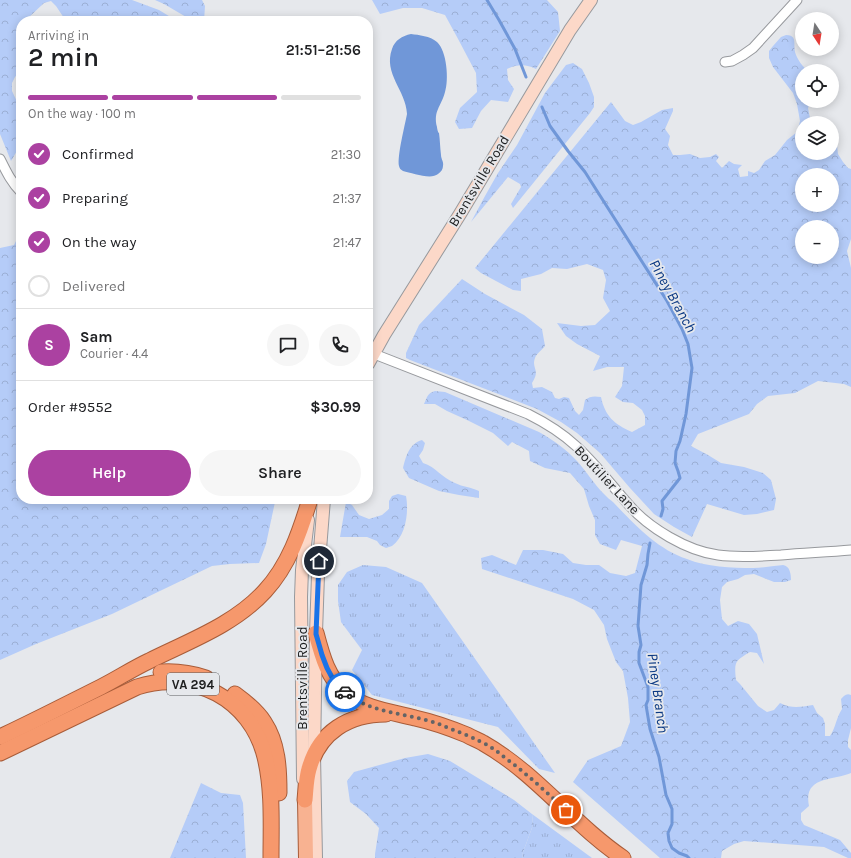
<!DOCTYPE html>
<meta charset="utf-8">
<style>
:root{--surface:#fff;--page:#f6f6f6;--text:#202124;--muted:#757577;--line:#e0e0e0;--accent:#ab41a1}
body{margin:0;font-family:Karla,sans-serif;background:var(--page);color:var(--text);height:100vh;display:flex;flex-direction:column;font-size:15px;white-space:nowrap}
*{box-sizing:border-box;margin:0}
p{font-size:13px;color:var(--muted)}
.icon{flex:none;width:22px;height:22px;fill:none;stroke:currentColor;stroke-width:2;stroke-linecap:round;stroke-linejoin:round}
.map{position:relative;flex:1;overflow:hidden}
.drawer{position:absolute;left:16px;top:16px;width:357px;height:488px;display:flex;flex-direction:column;background:var(--surface);border-radius:16px;box-shadow:0 2px 10px #0003}
.drawer>*{flex:none}
.needle{width:26px;rotate:168deg}
.fabs{position:absolute;left:795px;top:12px;display:grid;gap:8px}
.fabs a{display:grid;place-items:center;width:44px;height:44px;border-radius:50%;background:var(--surface);box-shadow:0 2px 10px #0003;font-size:20px}
.pin{position:absolute;display:grid;place-items:center;width:34px;height:34px;color:#fff;margin:-17px;border:2px solid #fff;border-radius:50%;box-shadow:0 1px 4px #0007}
.courier{position:absolute;display:grid;place-items:center;width:40px;height:40px;margin:-20px;border:3px solid #1a73e8;border-radius:50%;background:#fff;color:#222;box-shadow:0 1px 5px #0007}
.summary em{font-style:normal;font-weight:600}
.summary div{display:flex;flex-direction:column-reverse}
.summary{display:flex;align-items:center;justify-content:space-between;height:68px;padding:0 12px}
h1{font-size:26px;font-weight:600;line-height:30px}
.bar{display:grid;grid-template-columns:repeat(4,1fr);gap:6px 4px;align-content:center;height:48px;padding:0 12px}
.bar i{height:5px;border-radius:3px;background:var(--line)}
.bar .active{background:var(--accent)}
.bar p{grid-column:span 4}
.line{display:flex;align-items:center;gap:10px;padding:0 12px;border-top:1px solid var(--line)}
.line div{flex:1}
.round{display:grid;place-items:center;flex:none;width:42px;height:42px;border-radius:21px;background:var(--page)}
ol{padding:0 12px;list-style:none}
li{display:flex;align-items:center;gap:12px;height:44px}
li p{margin-inline-start:auto}
li .icon{padding:4px;border-radius:50%;background:var(--accent);color:#fff;stroke-width:4}
li:last-child{color:var(--muted)}
li i{width:22px;height:22px;border:2px solid var(--line);border-radius:50%}
.primary-button{display:flex;gap:8px;margin-top:auto;padding:8px 12px}
.primary-button a{flex:1;height:46px;border-radius:24px;background:var(--accent);color:#fff;font-size:16px;font-weight:600;line-height:46px;text-align:center}
.primary-button a+a{background:var(--page);color:var(--text)}
.map>svg:first-child{display:block}
.grass{fill:url(#grass-tufts)}
.forest{fill:url(#forest-crowns);fill-rule:evenodd}
.water{fill:#7097d8}
.lines{fill:none;stroke-linecap:round;stroke-linejoin:round}
.stream{stroke:#7097d8;stroke-width:3}
.minor-casing{stroke:#97999d;stroke-width:11}
.secondary-casing{stroke:#97999d;stroke-width:14}
.primary-casing{stroke:#a85c39;stroke-width:16}
.trunk-casing{stroke:#a85c39;stroke-width:17}
.minor{stroke:#fff;stroke-width:9}
.secondary{stroke:#fcd8c8;stroke-width:12}
.primary{stroke:#f8b291;stroke-width:14}
.trunk{stroke:#f6986c;stroke-width:15}
.done{stroke:#636466;stroke-width:4;stroke-dasharray:0 7.2}
.route{stroke:#1a73e8;stroke-width:5}
.labels{text-anchor:middle;dominant-baseline:central;stroke-width:3.5;stroke-linejoin:round;paint-order:stroke}
.shield{fill:#e6e8ec;stroke:#595a5c;stroke-width:1}
.shield-label{font-size:13px;font-weight:bold;fill:#1c1d1e}
.street-label{font-size:14px;fill:#1c1d1e;stroke:#e6e8ec}
.water-label{font-size:15px;font-style:italic;fill:#0a3883;stroke:#e6e8ec}
</style>
<div class="map">
<svg width="851" height="858" viewBox="0 0 851 858">
<defs>
<pattern id="grass-tufts" width="24" height="20" patternUnits="userSpaceOnUse"><rect width="24" height="20" fill="#b5ccf8"/><path d="M3 7l-1-3M5 7V3M7 7l1-3M15 17l-1-3M17 17v-4M19 17l1-3" fill="none" stroke="#9bafd4"/></pattern>
<pattern id="forest-crowns" width="20" height="18" patternUnits="userSpaceOnUse"><rect width="20" height="18" fill="#b5ccf8"/><path d="M2 6a3 3 0 1 1 6 0M12 15a3 3 0 1 1 6 0" fill="none" stroke="#9bafd4"/></pattern>
</defs>
<rect width="100%" height="100%" fill="#e6e8ec"/>
<g class="grass">
<path d="M363 565 386 567 422 583 555 773 539 769 498 727 372 695 352 670 362 650 341 622 338 601V585L347 572Z"/>
<path d="M532 814 592 858H523L522 855 533 825Z"/>
</g>
<g class="forest">
<path d="M0 0H132L159 10 177 21H66L56 6 51 1 44 3 27 19V21H21V70L15 77 12 83V91L21 110V144L11 161 0 134Z"/>
<path d="M155 0H202L205 6 204 21H193L164 4Z"/>
<path d="M372 0H547L558 12 560 31 536 69C526 64 518 64 507 69L508 80 514 89 508 102 491 100 481 111 472 128 459 129 455 122 460 108 477 92 476 73 457 37 445 15 422 8H403L380 14Z"/>
<path d="M786 35C798 35 793 45 795 52 797 59 803 68 809 71H802V101H811L808 108 811 123H802V153H832V137L837 145 838 154 843 162 848 168 851 169V239L847 251 851 268V387L844 384 818 381 795 393 768 396 757 404 749 414 698 434 691 446 708 455 721 463 744 467 763 473 771 480 776 499 774 510 757 514 744 515 707 504 692 537 674 527 654 514 630 488 600 453 577 433 561 422 537 409 410 360 406 358V353L419 325 462 279 485 294 524 315 542 329 545 346C542 350 536 354 535 358 531 369 541 369 532 383L533 388 542 387 552 392 555 398 559 399 564 397 569 398 575 411 579 415 583 410 585 400C590 396 594 396 601 397 605 416 614 424 632 432L645 425V416L642 410 633 403 623 402 615 397 622 386 624 367H607L593 371 600 356 577 344 566 336 557 323 581 326 595 325 610 311 603 298 606 280 603 270 587 264 567 269 552 268 541 274 521 279V291L513 290 481 273 475 268 611 102 625 121 633 125 641 122 662 110 673 108V111L665 129 670 136 668 145 673 155H680L690 154 700 158 710 157 716 154 719 157 716 161 722 168 729 161 734 164 742 165 738 169 740 177 748 176V171L754 173 759 170 765 161 775 155 787 140 797 132 800 121 797 104 793 93 773 67 769 58V51L773 46 781 37ZM802 175H832V205H802ZM802 227H832V257H802Z"/>
<path d="M573 63 582 69 589 83 594 97V107L590 113 513 208 511 204 521 187 520 184 508 177 471 222 485 196 498 173 517 145 545 93 566 65Z"/>
<path d="M21 231V499H275V502L266 544 259 563 230 564 212 566 112 614 36 644 0 660V248L14 245Z"/>
<path d="M435 391 445 392 539 432C553 440 566 449 577 461 587 472 594 484 604 494 607 497 610 500 613 502 635 525 657 549 687 559 706 567 732 568 753 568 760 568 767 567 774 566 777 566 781 565 783 565 790 566 791 574 791 580L785 582H774L754 574 745 575 738 579 727 582 722 587 720 600 722 619 728 626 738 621 749 624 757 634 764 664 757 653 750 652C735 661 734 661 736 680L740 684 758 706 767 712 774 710 780 703C793 709 799 707 813 705L817 713 823 718 825 724V736H830C836 727 836 718 842 709L841 699C844 696 846 693 851 695V728L848 740V747L851 750V773C832 781 803 776 809 806L801 813V820L804 825 840 840 851 853V858H848L824 847 744 841 734 844 722 851 721 858H660L573 782 588 760 621 746 630 722 628 698 623 671 616 662 607 639 604 625 594 610 573 599 482 569 481 558 492 555 516 565 523 550H543L563 554 573 563 586 565H599L610 573 626 576 635 573 642 546 621 540 616 550 600 544 595 535V520L589 506 584 489 570 473 545 468 530 461 529 451 512 442 508 446 493 433 467 420 447 411 435 404H424C427 398 427 393 435 391Z"/>
<path d="M422 440 425 443 423 450 419 456 423 463C436 467 442 478 455 483 463 487 471 487 479 491V498L459 495 439 491 409 478 403 468C406 456 409 444 422 440Z"/>
<path d="M398 494 406 496C409 512 406 536 392 546 390 547 388 547 386 548L380 545 377 541 367 537H340L346 502 352 505 359 515 369 519 382 515 389 509V501L392 496Z"/>
<path d="M428 754 450 761 514 800 532 814 533 825 522 855 523 858H375V854L379 828 366 814 350 802 347 781 354 772 405 758Z"/>
<path d="M201 783 221 793 240 795 243 803 246 858H170Z"/>
</g>
<path class="water" d="M411 34C419 35 430 36 437 42 447 51 449 80 445 92 441 107 433 111 437 127 437 128 438 133 439 133 440 140 440 147 441 155 441 159 444 162 443 166 443 169 441 172 438 174 431 180 412 173 403 171 400 169 400 169 399 166 397 156 405 125 407 114 406 90 383 74 392 49 395 40 402 36 411 34Z"/>
<g class="lines">
<g class="stream">
<path d="M487 0 499 20 515 49 526 77"/>
<path d="M542 107 550 126 568 151 585 172 667 301 682 329 688 344 692 368 686 414 680 441 676 451 675 463 678 471 680 478 662 501 663 509 661 516"/>
<path d="M650 543 648 554 647 565 641 585 638 626 641 645 639 652V663L648 687V700L646 705 650 729 659 757 666 795 672 809V824L668 833 669 841 672 848 679 853 687 856 689 858"/>
</g>
<defs>
<g id="minor">
<path d="M725 62 732 61 743 55 753 48 797 0"/>
<path d="M0 159C6 171 11 182 21 192"/>
<path d="M369 352 528 414C546 423 562 433 576 446 596 464 612 486 629 505 649 528 687 551 718 555 739 558 760 556 781 555 805 553 828 552 851 550"/>
</g>
<g id="secondary">
<path d="M368 364 384 335 460 214 570 30 591 0"/>
<path d="M303 779 301 597 302 570 308 520"/>
<path d="M316 858 314 755 316 633 318 575 324 499"/>
</g>
<path id="primary" d="M305 800 306 858"/>
<g id="trunk">
<path d="M316 633C322 656 328 679 347 694 365 709 393 712 415 718 433 722 450 728 467 735 472 738 478 740 483 743 536 773 573 824 623 858"/>
<path d="M161 672C176 671 191 673 206 678"/>
<path d="M235 694C246 702 257 711 264 722 278 743 279 769 279 793"/>
<path d="M0 737C34 721 67 704 101 687 117 679 132 669 149 661 189 641 234 625 265 591 289 565 300 532 310 499"/>
<path d="M0 753 137 687C193 669 251 699 265 757 273 790 271 825 271 858"/>
<path d="M305 800C306 790 306 779 309 769 319 732 349 714 386 714"/>
</g>
</defs>
<use href="#minor" class="minor-casing"/>
<use href="#secondary" class="secondary-casing"/>
<use href="#primary" class="primary-casing"/>
<use href="#trunk" class="trunk-casing"/>
<use href="#minor" class="minor"/>
<use href="#secondary" class="secondary"/>
<use href="#primary" class="primary"/>
<use href="#trunk" class="trunk"/>
</g>
<g class="lines">
<path class="done" d="M345 692C370 714 409 713 439 724 453 730 468 735 481 742 490 746 497 751 504 757 526 773 546 792 566 810"/>
<path class="route" d="M319 561 316 634 322 655 327 668 334 681 345 692"/>
</g>
<g class="labels">
<rect class="shield" x="167" y="673" width="52" height="22" rx="3"/>
<g class="shield-label">
<text x="193" y="684">VA 294</text>
</g>
<g class="street-label">
<text transform="translate(479 181) rotate(-59)">Brentsville Road</text>
<text transform="translate(607 480) rotate(47)">Boutilier Lane</text>
<text transform="translate(302 678) rotate(-90)">Brentsville Road</text>
</g>
<g class="water-label">
<text transform="translate(673 296) rotate(61)">Piney Branch</text>
<text transform="translate(658 693) rotate(82)">Piney Branch</text>
</g>
</g>
</svg>
<div class="fabs">
<a><svg class="needle" viewBox="-14 -14 28 28"><path d="M0-13l5 13h-10z" fill="#e53935"/><path d="M0 13l5-13h-10z" fill="#757577"/></svg></a>
<a><svg class="icon" aria-label="locate" viewBox="0 0 24 24"><circle cx="12" cy="12" r="6"/><path d="M12 2v4M12 18v4M2 12h4M18 12h4"/></svg></a>
<a><svg class="icon" aria-label="layers" viewBox="0 0 24 24"><path d="M12 4l9 5-9 5-9-5zM3 14l9 5 9-5"/></svg></a>
<a>+</a>
<a>−</a>
</div>
<div class="pin" style="left:566px;top:810px;background:#ea580c"><svg class="icon" aria-label="bag" viewBox="0 0 24 24"><path d="M5 8h14l-1 12H6zM9 8a3 3 0 0 1 6 0"/></svg></div>
<div class="pin" style="left:319px;top:561px;background:#1f2937"><svg class="icon" aria-label="home" viewBox="0 0 24 24"><path d="M3 11l9-7 9 7M6 9v11h12V9"/></svg></div>
<div class="courier" style="left:345px;top:692px"><svg class="icon" aria-label="car" viewBox="0 0 24 24"><path d="M5 17H2v-5l4-1 3-4h7l3 4 3 1v5h-3M9 17h6M6 11h13"/><circle cx="7" cy="17" r="2"/><circle cx="17" cy="17" r="2"/></svg></div>
<section class="drawer">
<div class="summary"><div><h1>2 min</h1><p>Arriving in</p></div><em>21:51–21:56</em></div>
<div class="bar"><i class="active"></i><i class="active"></i><i class="active"></i><i></i><p>On the way · 100 m</p></div>
<ol>
<li><svg class="icon" aria-label="check" viewBox="0 0 24 24"><path d="M5 12l5 5 9-10"/></svg>Confirmed<p>21:30</p></li>
<li><svg class="icon" aria-label="check" viewBox="0 0 24 24"><path d="M5 12l5 5 9-10"/></svg>Preparing<p>21:37</p></li>
<li><svg class="icon" aria-label="check" viewBox="0 0 24 24"><path d="M5 12l5 5 9-10"/></svg>On the way<p>21:47</p></li>
<li><i></i>Delivered</li>
</ol>
<div class="line" style="height:72px"><b class="round" style="background:var(--accent);color:#fff">S</b><div><b>Sam</b><p>Courier · 4.4</p></div><a class="round"><svg class="icon" aria-label="chat" viewBox="0 0 24 24"><path d="M4 5h16v11H9l-5 4z"/></svg></a><a class="round"><svg class="icon" aria-label="phone" viewBox="0 0 24 24"><path d="M5 4h4l2 5-3 2q2 4 5 5l2-3 5 2v4C11 20 4 13 5 4z"/></svg></a></div>
<div class="line" style="height:52px"><div>Order #9552</div><b>$30.99</b></div>
<div class="primary-button"><a>Help</a><a>Share</a></div>
</section>
</div>
